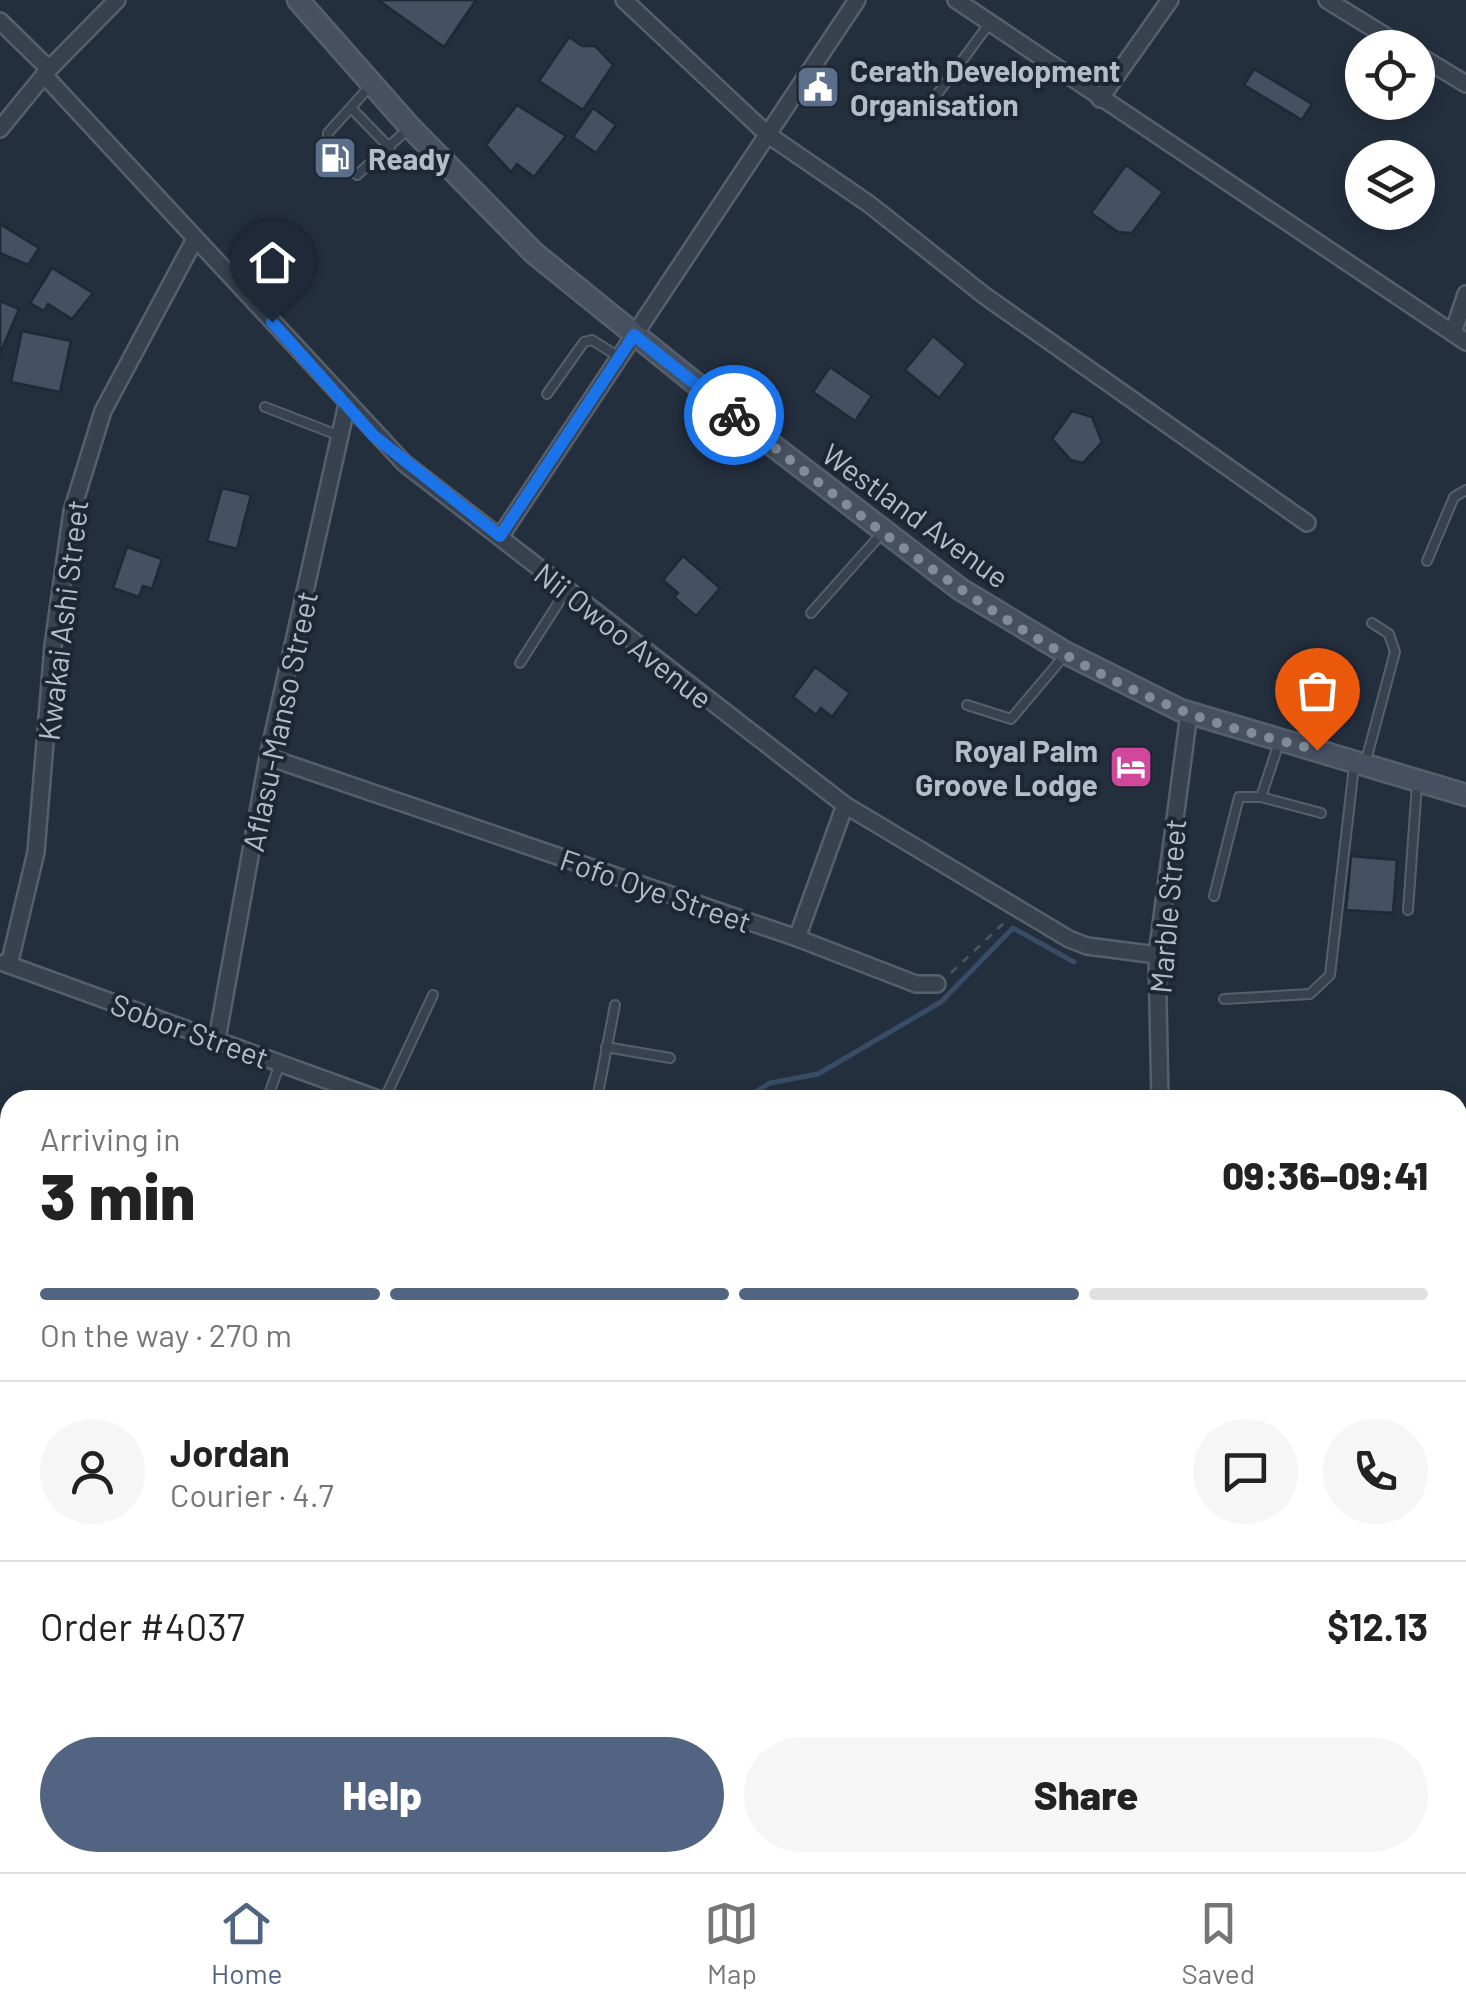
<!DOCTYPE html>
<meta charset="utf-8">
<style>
:root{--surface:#fff;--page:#f6f6f6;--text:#222;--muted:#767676;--line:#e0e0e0;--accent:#516482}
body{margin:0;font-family:Barlow,sans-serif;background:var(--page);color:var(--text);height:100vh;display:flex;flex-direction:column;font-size:38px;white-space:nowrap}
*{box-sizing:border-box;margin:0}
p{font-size:32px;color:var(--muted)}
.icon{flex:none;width:55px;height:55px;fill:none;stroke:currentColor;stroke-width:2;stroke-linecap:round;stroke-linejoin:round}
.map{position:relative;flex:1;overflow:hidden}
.details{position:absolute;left:0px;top:1090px;width:1468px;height:782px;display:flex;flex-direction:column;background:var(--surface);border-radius:30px 30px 0 0;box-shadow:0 5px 15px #0003}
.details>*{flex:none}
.controls{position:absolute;left:1345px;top:30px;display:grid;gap:20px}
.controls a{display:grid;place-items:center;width:90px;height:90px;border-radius:50%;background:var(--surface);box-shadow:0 5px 15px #0003;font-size:50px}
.pin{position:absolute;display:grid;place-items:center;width:85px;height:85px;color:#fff;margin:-102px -42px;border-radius:50% 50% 50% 0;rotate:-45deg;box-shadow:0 0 10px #0007}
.pin .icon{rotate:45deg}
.courier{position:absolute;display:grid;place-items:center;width:100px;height:100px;margin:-50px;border:8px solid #1a73e8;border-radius:50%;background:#fff;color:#222;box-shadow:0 2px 12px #0007}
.head em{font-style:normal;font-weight:800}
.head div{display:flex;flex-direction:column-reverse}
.head{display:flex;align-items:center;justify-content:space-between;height:170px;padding:0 40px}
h1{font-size:65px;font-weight:800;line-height:75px}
.bar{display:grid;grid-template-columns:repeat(4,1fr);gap:15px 10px;align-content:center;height:120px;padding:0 40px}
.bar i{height:12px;border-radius:8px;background:var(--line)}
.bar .active{background:var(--accent)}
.bar p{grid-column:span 4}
.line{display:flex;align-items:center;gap:25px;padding:0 40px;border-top:2px solid var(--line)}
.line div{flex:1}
.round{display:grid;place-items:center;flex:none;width:105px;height:105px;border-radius:52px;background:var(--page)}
.primary-button{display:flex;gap:20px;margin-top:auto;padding:20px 40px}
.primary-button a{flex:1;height:115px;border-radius:60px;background:var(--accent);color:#fff;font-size:40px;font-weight:800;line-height:115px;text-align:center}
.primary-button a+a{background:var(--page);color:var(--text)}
.dock{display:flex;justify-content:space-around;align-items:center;height:140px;border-top:2px solid var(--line);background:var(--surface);font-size:28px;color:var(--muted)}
.dock a{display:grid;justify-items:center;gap:5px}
.dock .active{color:var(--accent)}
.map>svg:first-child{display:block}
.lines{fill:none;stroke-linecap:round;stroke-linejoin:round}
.stream{stroke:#394c67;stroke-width:5}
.building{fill:#455162;stroke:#1f2835;stroke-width:2.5}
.lane-casing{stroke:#565f6c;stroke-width:12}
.street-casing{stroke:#565f6c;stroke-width:20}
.secondary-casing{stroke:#565f6c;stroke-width:25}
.path{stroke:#44595c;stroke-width:2.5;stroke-dasharray:8 8;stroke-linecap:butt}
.lane{stroke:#38414e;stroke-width:8}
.street{stroke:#38414e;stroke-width:15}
.secondary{stroke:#465061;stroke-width:20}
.done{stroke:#828b98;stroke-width:10;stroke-dasharray:0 18}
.route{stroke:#1a73e8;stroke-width:12}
.labels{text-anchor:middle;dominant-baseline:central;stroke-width:8;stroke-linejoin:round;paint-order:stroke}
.poi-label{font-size:30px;font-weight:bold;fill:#b4bcc9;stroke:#1d2633;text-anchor:start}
.street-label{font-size:30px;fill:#b4bcc9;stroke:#1d2633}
</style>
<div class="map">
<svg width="1466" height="1872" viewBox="0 0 1466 1872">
<rect width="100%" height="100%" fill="#242f3e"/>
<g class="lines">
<g class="stream">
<path d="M742 1100 770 1083 818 1074 941 1002 1013 928 1074 962"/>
<path d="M0 1313H10"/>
</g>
</g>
<g class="building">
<path d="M378 0H476L444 47Z"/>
<path d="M569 37 582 46H595L613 65 583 110 539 81Z"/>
<path d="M1254 69 1312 104 1302 120 1244 85Z"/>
<path d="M517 105 566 136 534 177 517 164 511 172 486 145Z"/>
<path d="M593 108 616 125 596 153 573 137Z"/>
<path d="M1126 165 1163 192 1132 233 1118 232 1091 213Z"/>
<path d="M0 224 39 248 28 265 0 253Z"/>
<path d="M282 235 315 269 290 294 248 260Z"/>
<path d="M52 268 93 293 72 319 48 304 44 311 30 303Z"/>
<path d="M0 301 19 309 0 354Z"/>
<path d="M22 331 71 341 60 392 11 382Z"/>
<path d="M933 336 966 364 939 398 905 370Z"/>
<path d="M830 367 872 396 855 421 813 392Z"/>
<path d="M1072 411 1092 417 1102 442 1083 463 1071 460 1052 439Z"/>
<path d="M222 488 251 495 237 549 207 541Z"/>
<path d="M127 547 162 559 152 589 143 586 139 597 113 588Z"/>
<path d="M683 556 720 588 696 616 674 597 678 593 663 580Z"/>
<path d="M815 667 850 693 832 717 821 708 816 715 793 697Z"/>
<path d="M1351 856 1397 860 1393 913 1346 910Z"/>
</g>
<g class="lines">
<defs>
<g id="lane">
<path d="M371 85 328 133 327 150 357 175 408 129"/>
<path d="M930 104 989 24"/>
<path d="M351 108 390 148"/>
<path d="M547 394 584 342 592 340 619 357"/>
<path d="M265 407 340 436"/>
<path d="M1427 561 1454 497 1466 490"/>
<path d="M811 613 883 532"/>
<path d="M520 663 566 591"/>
<path d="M967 705 1011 719 1065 655"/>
<path d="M1365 764 1395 652 1389 634 1372 623"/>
<path d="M1261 797 1280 740"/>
<path d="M1214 896 1239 797H1261L1321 813"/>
<path d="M1408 910 1417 784"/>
<path d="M1224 999 1310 994 1330 975 1354 766"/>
<path d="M606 1047 670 1058"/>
<path d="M597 1099 615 1005"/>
<path d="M267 1100 280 1063"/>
<path d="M384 1100 433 995"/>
<path d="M439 1862V1872"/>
</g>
<g id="street">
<path d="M624 0 767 134 869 204 985 296 1307 523"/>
<path d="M956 0 1466 342"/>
<path d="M1327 0 1405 48"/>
<path d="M0 21 49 69"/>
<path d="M1418 55 1466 84"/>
<path d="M44 75 404 463 845 805 1069 939 1087 946 1157 955"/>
<path d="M1100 99 1170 0"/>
<path d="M0 129 49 69 117 0"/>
<path d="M1453 333 1466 294"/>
<path d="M500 537 857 0"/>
<path d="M268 757 797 938 916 984H937"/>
<path d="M797 938 845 805"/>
<path d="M4 963 381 1100"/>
<path d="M9 965 36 852 53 646 72 511 103 411 195 239"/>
<path d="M217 1039 268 757 347 404"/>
<path d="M532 1100H610"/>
<path d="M1160 1100 1157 955 1189 713"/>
<path d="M1458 1121H1466"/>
<path d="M0 1223H10"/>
<path d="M0 1330H10"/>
<path d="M1458 1339 1466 1340"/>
<path d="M0 1531 10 1532"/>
<path d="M1458 1653H1466"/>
<path d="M1458 1795H1466"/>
<path d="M121 1862 123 1872"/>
<path d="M617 1862 618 1872"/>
<path d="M865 1862V1872"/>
<path d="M1205 1862V1872"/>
<path d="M16 1872 65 1862"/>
<path d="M1020 1872 1022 1862"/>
<path d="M1404 1872 1406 1862"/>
</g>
<path id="secondary" d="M298 0 410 127 534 253 763 438 960 589 1066 653 1180 710 1466 795"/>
</defs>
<use href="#lane" class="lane-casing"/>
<use href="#street" class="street-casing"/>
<use href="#secondary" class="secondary-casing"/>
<path class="path" d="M951 973 1007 920"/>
<use href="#lane" class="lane"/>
<use href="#street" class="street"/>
<use href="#secondary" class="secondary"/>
</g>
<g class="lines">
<path class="done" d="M734 415C872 525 1012 643 1178 709 1222 727 1271 738 1317 750"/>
<path class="route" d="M272 322 374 436 500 536 634 335 734 415"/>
</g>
<defs>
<symbol id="civic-square" viewBox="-11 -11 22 22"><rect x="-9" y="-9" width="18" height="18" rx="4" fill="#5c6f8a" stroke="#1d2633"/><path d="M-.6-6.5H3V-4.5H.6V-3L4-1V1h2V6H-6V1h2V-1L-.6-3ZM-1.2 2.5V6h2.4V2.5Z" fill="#fff"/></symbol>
<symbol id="fuel-square" viewBox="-11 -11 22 22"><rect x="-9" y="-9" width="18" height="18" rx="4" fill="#5c6f8a" stroke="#1d2633"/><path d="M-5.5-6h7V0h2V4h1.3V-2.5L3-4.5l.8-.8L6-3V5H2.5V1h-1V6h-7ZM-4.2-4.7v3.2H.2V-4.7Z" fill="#fff"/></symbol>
<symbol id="hotel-square" viewBox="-11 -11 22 22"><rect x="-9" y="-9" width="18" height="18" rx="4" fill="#d1479c" stroke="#1d2633"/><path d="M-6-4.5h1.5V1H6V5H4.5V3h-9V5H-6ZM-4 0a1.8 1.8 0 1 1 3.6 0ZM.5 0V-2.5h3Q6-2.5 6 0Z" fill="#fff"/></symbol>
</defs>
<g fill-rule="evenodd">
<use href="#civic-square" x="793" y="62" width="50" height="50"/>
<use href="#fuel-square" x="310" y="133" width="50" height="50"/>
<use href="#hotel-square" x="1106" y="742" width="50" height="50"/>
</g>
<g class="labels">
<g class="poi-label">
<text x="850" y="70">Cerath Development<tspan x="850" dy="34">Organisation</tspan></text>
<text x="368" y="158">Ready</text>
<text x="1098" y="750" text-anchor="end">Royal Palm<tspan x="1098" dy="34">Groove Lodge</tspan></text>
</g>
<g class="street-label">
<text transform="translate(916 515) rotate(36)">Westland Avenue</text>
<text transform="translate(62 620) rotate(-83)">Kwakai Ashi Street</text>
<text transform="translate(624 635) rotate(38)">Nii Owoo Avenue</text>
<text transform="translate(279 721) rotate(-78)">Aflasu-Manso Street</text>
<text transform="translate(656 890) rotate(19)">Fofo Oye Street</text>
<text transform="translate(1167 906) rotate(-85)">Marble Street</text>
<text transform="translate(190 1030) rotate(20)">Sobor Street</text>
</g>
</g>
</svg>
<div class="controls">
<a><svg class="icon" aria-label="locate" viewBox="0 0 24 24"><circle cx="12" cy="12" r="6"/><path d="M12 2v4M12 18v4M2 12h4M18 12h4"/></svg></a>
<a><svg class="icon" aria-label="layers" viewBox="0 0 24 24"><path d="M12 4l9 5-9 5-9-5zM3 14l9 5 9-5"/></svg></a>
</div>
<div class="pin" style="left:1317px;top:750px;background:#ea580c"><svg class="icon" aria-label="bag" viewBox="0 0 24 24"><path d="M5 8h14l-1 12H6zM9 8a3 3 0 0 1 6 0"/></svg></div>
<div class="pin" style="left:272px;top:322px;background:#1f2937"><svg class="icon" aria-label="home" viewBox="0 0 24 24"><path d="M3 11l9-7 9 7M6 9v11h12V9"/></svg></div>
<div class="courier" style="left:734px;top:415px"><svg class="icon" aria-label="bike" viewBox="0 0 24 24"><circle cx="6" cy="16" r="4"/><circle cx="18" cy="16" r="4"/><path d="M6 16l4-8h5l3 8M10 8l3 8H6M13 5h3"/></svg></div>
<section class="details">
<div class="head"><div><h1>3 min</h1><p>Arriving in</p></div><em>09:36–09:41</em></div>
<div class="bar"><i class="active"></i><i class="active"></i><i class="active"></i><i></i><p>On the way · 270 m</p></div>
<div class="line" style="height:180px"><a class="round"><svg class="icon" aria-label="person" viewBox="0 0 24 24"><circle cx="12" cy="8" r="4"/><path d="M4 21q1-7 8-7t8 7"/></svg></a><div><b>Jordan</b><p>Courier · 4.7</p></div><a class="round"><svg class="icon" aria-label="chat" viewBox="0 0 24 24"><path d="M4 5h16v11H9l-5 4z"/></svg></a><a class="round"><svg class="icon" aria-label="phone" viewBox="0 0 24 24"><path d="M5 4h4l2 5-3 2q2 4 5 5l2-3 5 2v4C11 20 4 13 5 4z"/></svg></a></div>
<div class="line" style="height:130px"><div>Order #4037</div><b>$12.13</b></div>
<div class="primary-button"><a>Help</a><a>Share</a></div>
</section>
</div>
<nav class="dock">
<a class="active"><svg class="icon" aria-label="home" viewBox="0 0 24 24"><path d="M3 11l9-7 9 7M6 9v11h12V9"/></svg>Home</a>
<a><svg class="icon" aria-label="map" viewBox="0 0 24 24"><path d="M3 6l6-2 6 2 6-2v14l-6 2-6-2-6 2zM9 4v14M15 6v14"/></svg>Map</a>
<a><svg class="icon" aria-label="saved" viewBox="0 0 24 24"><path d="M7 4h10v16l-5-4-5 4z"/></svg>Saved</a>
</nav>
